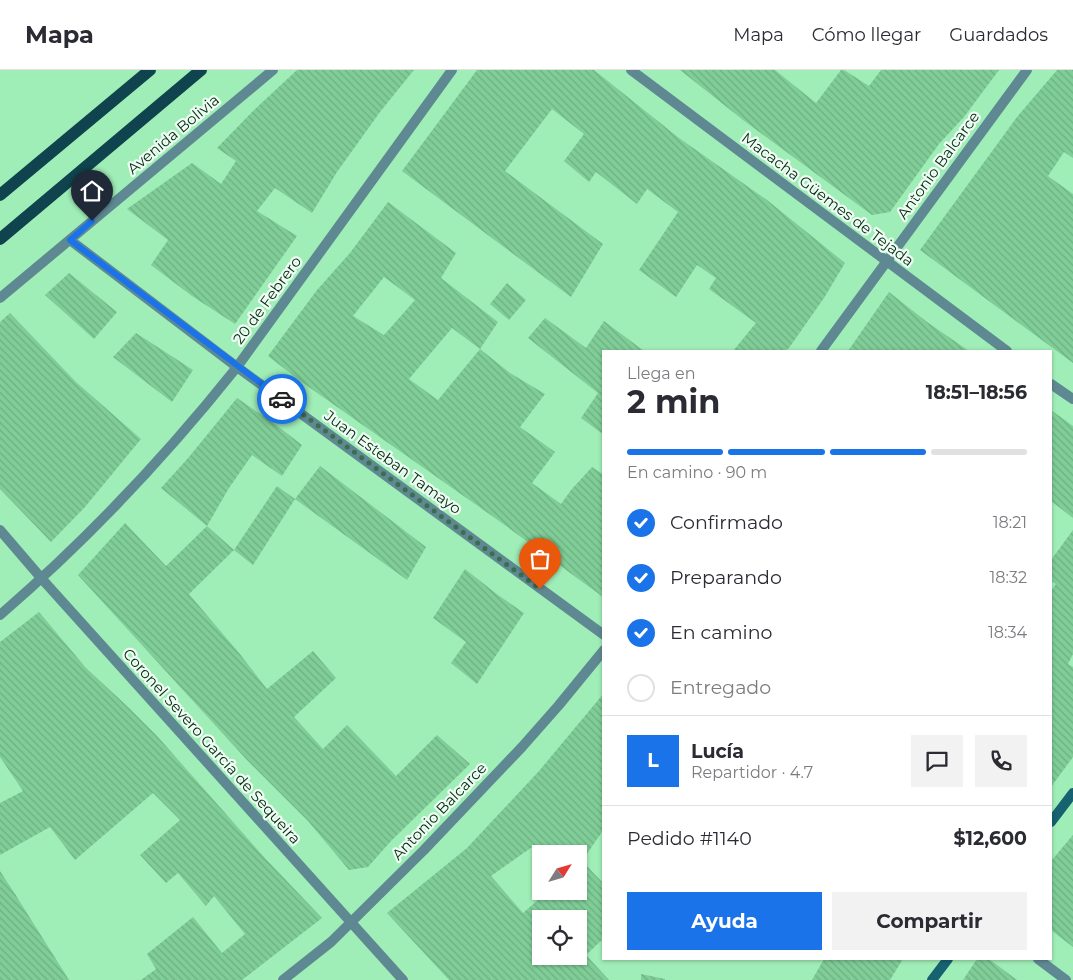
<!DOCTYPE html>
<html lang="es">
<meta charset="utf-8">
<style>
:root{--surface:#fff;--page:#f2f2f3;--text:#2b2b33;--muted:#7c7c81;--line:#e1e1e2;--accent:#1a73e8}
body{margin:0;font-family:Montserrat,sans-serif;background:var(--page);color:var(--text);height:100vh;display:flex;flex-direction:column;font-size:19px;white-space:nowrap}
*{box-sizing:border-box;margin:0}
p{font-size:16px;color:var(--muted)}
.icon{flex:none;width:28px;height:28px;fill:none;stroke:currentColor;stroke-width:2;stroke-linecap:round;stroke-linejoin:round}
.map{position:relative;flex:1;overflow:hidden}
.side{position:absolute;left:602px;top:280px;width:450px;height:610px;display:flex;flex-direction:column;background:var(--surface);border-radius:0px;box-shadow:0 1px 4px #0004}
.side>*{flex:none}
.needle{width:32px;rotate:53deg}
.buttons{position:absolute;left:532px;top:775px;display:grid;gap:10px}
.buttons a{display:grid;place-items:center;width:55px;height:55px;border-radius:0px;background:var(--surface);box-shadow:0 1px 4px #0004;font-size:25px}
.pin{position:absolute;display:grid;place-items:center;width:42px;height:42px;color:#fff;margin:-51px -21px;border-radius:50% 50% 50% 0;rotate:-45deg;box-shadow:0 0 5px #0007}
.pin .icon{rotate:45deg}
.courier{position:absolute;display:grid;place-items:center;width:50px;height:50px;margin:-25px;border:4px solid #1a73e8;border-radius:50%;background:#fff;color:#222;box-shadow:0 1px 6px #0007}
.summary em{font-style:normal;font-weight:700}
.summary div{display:flex;flex-direction:column-reverse}
.summary{display:flex;align-items:center;justify-content:space-between;height:85px;padding:0 25px}
h1{font-size:32px;font-weight:700;line-height:38px}
.bar{display:grid;grid-template-columns:repeat(4,1fr);gap:8px 5px;align-content:center;height:60px;padding:0 25px}
.bar i{height:6px;border-radius:4px;background:var(--line)}
.bar .current{background:var(--accent)}
.bar p{grid-column:span 4}
.line{display:flex;align-items:center;gap:12px;padding:0 25px;border-top:1px solid var(--line)}
.line div{flex:1}
.round{display:grid;place-items:center;flex:none;width:52px;height:52px;border-radius:0px;background:var(--page)}
ol{padding:0 25px;list-style:none}
li{display:flex;align-items:center;gap:15px;height:55px}
li p{margin-inline-start:auto}
li .icon{padding:5px;border-radius:50%;background:var(--accent);color:#fff;stroke-width:4}
li:last-child{color:var(--muted)}
li i{width:28px;height:28px;border:2px solid var(--line);border-radius:50%}
.cta{display:flex;gap:10px;margin-top:auto;padding:10px 25px}
.cta a{flex:1;height:58px;border-radius:0px;background:var(--accent);color:#fff;font-size:20px;font-weight:700;line-height:58px;text-align:center}
.cta a+a{background:var(--page);color:var(--text)}
header{display:flex;align-items:center;gap:30px;box-sizing:border-box;height:70px;padding:0 25px;background:var(--surface);border-bottom:1px solid var(--line)}
header strong{font-size:24px}
nav{display:flex;gap:28px;margin-inline-start:auto;font-size:18px}
.map>svg:first-child{display:block}
.building{fill:url(#building-back-hatch);fill-rule:evenodd}
.lines{fill:none;stroke-linecap:round;stroke-linejoin:round}
.street{stroke:#5f8992;stroke-width:10}
.secondary{stroke:#166270;stroke-width:10}
.primary{stroke:#0f434d;stroke-width:12}
.done{stroke:#3c6d4d;stroke-width:5;stroke-dasharray:0 9}
.route{stroke:#1a73e8;stroke-width:6}
.labels{text-anchor:middle;dominant-baseline:central;stroke-width:4.5;stroke-linejoin:round;paint-order:stroke}
.street-label{font-size:15px;fill:#062814;stroke:#eefdf2}
</style>
<header>
<strong>Mapa</strong>
<nav><a>Mapa</a><a>Cómo llegar</a><a>Guardados</a></nav>
</header>
<div class="map">
<svg width="1073" height="910" viewBox="0 0 1073 910">
<defs>
<pattern id="building-back-hatch" width="6" height="6" patternUnits="userSpaceOnUse" patternTransform="scale(1.25)"><rect width="6" height="6" fill="#80cd98"/><path d="M-1 5l2 2M0 0l6 6M5-1l2 2" fill="none" stroke="#6db082"/></pattern>
</defs>
<rect width="100%" height="100%" fill="#9fedb7"/>
<g class="building">
<path d="M297 0H414L380 42 337 102 312 143 275 118 257 141 297 166 235 254 192 226 151 195 168 170 127 139 192 93 221 114 236 91 217 78 253 41Z"/>
<path d="M477 0H594L679 68 767 130 845 193 824 228 789 278 785 281H733L756 253 709 219 716 208 697 195 676 227 639 200 678 142 647 119 637 134 596 102 589 112 564 91 584 64 552 39 505 101 603 174 571 227 402 101Z"/>
<path d="M680 0H775L816 33 841 0H844L869 16 881 0H999L964 47 939 74 890 142 872 145 743 50Z"/>
<path d="M1057 0H1073V88L1064 82 1048 106 1073 124V293L920 180 1017 47Z"/>
<path d="M388 132 456 183 441 208 498 252 480 279 510 303 545 324 520 357 555 382 532 413 561 434 571 420 592 397 604 405 603 527 502 453 303 313 268 286 317 220 350 183ZM384 207 415 230 384 265 353 246ZM452 258 480 279 438 330 409 309Z"/>
<path d="M69 203 117 242 94 269 45 225Z"/>
<path d="M507 213 526 230 509 250 490 234Z"/>
<path d="M889 222 927 252 969 281H848Z"/>
<path d="M10 243 76 312 141 369 85 437 51 472 0 419V252Z"/>
<path d="M545 248 586 278 604 251 644 281H604V365L581 348 598 323 528 268Z"/>
<path d="M136 263 193 300 172 332 113 287Z"/>
<path d="M237 328 275 354 302 375 282 406 252 385 229 418 207 456 161 418 189 387Z"/>
<path d="M1051 340 1073 356V448L1051 431Z"/>
<path d="M320 396 426 477 407 510 295 429Z"/>
<path d="M277 416 295 429 253 495 234 480 189 524 239 583 267 619 313 581 336 608 294 647 323 679 347 655 396 706 437 665 470 694 391 771 368 797 349 800 308 751 246 689 78 505 125 453 166 496 207 456 234 480Z"/>
<path d="M1073 460V584L1068 594 1073 597V687L1051 717V521L1056 514 1051 511V490Z"/>
<path d="M465 499 498 525 524 543 477 614 451 593 466 572 433 548Z"/>
<path d="M39 542 86 598 127 636 158 667 263 786 322 848 242 910H141L156 899 147 884 193 847 222 883 245 864 214 826 206 836 178 803 166 813 140 785 180 750 153 723 75 790 50 757 0 785V733L23 721 0 687V572Z"/>
<path d="M604 623V759L582 791 579 790V784H561L535 775 491 806 523 843 548 821H579V794L582 791 604 814V868L586 885 609 910H449L387 843 467 778 539 701ZM541 849H579V886H541Z"/>
<path d="M1073 765V877L1051 860V791Z"/>
<path d="M0 801 15 824 69 910H0Z"/>
<path d="M824 889H903L890 910H812Z"/>
<path d="M977 889H989L1017 910H963Z"/>
<path d="M641 904 665 909V910H641Z"/>
</g>
<g class="lines">
<g class="street">
<path d="M631 0 1007 281"/>
<path d="M70 170 237 297 604 565"/>
<path d="M0 228 273 0"/>
<path d="M821 281 1027 0"/>
<path d="M1051 314 1073 329"/>
<path d="M0 460 42 509 403 910"/>
<path d="M0 545C87 470 166 386 237 297L452 0"/>
<path d="M1038 889 1066 910"/>
<path d="M283 910 331 872 424 780 522 677 559 635 604 580"/>
</g>
<g class="secondary">
<path d="M1051 752 1073 723"/>
<path d="M932 910 948 889"/>
</g>
<g class="primary">
<path d="M0 125 150 0"/>
<path d="M0 169 201 0"/>
</g>
</g>
<g class="lines">
<path class="done" d="M282 329 540 519"/>
<path class="route" d="M92 151 70 170 282 329"/>
</g>
<g class="labels">
<g class="street-label">
<text transform="translate(173 64) rotate(-40)">Avenida Bolivia</text>
<text transform="translate(938 95) rotate(-54)">Antonio Balcarce</text>
<text transform="translate(828 129) rotate(37)">Macacha Güemes de Tejada</text>
<text transform="translate(267 230) rotate(-54)">20 de Febrero</text>
<text transform="translate(393 392) rotate(36)">Juan Esteban Tamayo</text>
<text transform="translate(212 676) rotate(48)">Coronel Severo García de Sequeira</text>
<text transform="translate(439 741) rotate(-46)">Antonio Balcarce</text>
</g>
</g>
</svg>
<div class="buttons">
<a><svg class="needle" viewBox="-14 -14 28 28"><path d="M0-13l5 13h-10z" fill="#e53935"/><path d="M0 13l5-13h-10z" fill="#7c7c81"/></svg></a>
<a><svg class="icon" aria-label="locate" viewBox="0 0 24 24"><circle cx="12" cy="12" r="6"/><path d="M12 2v4M12 18v4M2 12h4M18 12h4"/></svg></a>
</div>
<div class="pin" style="left:540px;top:519px;background:#ea580c"><svg class="icon" aria-label="bag" viewBox="0 0 24 24"><path d="M5 8h14l-1 12H6zM9 8a3 3 0 0 1 6 0"/></svg></div>
<div class="pin" style="left:92px;top:151px;background:#1f2937"><svg class="icon" aria-label="home" viewBox="0 0 24 24"><path d="M3 11l9-7 9 7M6 9v11h12V9"/></svg></div>
<div class="courier" style="left:282px;top:329px"><svg class="icon" aria-label="car" viewBox="0 0 24 24"><path d="M5 17H2v-5l4-1 3-4h7l3 4 3 1v5h-3M9 17h6M6 11h13"/><circle cx="7" cy="17" r="2"/><circle cx="17" cy="17" r="2"/></svg></div>
<section class="side">
<div class="summary"><div><h1>2 min</h1><p>Llega en</p></div><em>18:51–18:56</em></div>
<div class="bar"><i class="current"></i><i class="current"></i><i class="current"></i><i></i><p>En camino · 90 m</p></div>
<ol>
<li><svg class="icon" aria-label="check" viewBox="0 0 24 24"><path d="M5 12l5 5 9-10"/></svg>Confirmado<p>18:21</p></li>
<li><svg class="icon" aria-label="check" viewBox="0 0 24 24"><path d="M5 12l5 5 9-10"/></svg>Preparando<p>18:32</p></li>
<li><svg class="icon" aria-label="check" viewBox="0 0 24 24"><path d="M5 12l5 5 9-10"/></svg>En camino<p>18:34</p></li>
<li><i></i>Entregado</li>
</ol>
<div class="line" style="height:90px"><b class="round" style="background:var(--accent);color:#fff">L</b><div><b>Lucía</b><p>Repartidor · 4.7</p></div><a class="round"><svg class="icon" aria-label="chat" viewBox="0 0 24 24"><path d="M4 5h16v11H9l-5 4z"/></svg></a><a class="round"><svg class="icon" aria-label="phone" viewBox="0 0 24 24"><path d="M5 4h4l2 5-3 2q2 4 5 5l2-3 5 2v4C11 20 4 13 5 4z"/></svg></a></div>
<div class="line" style="height:65px"><div>Pedido #1140</div><b>$12,600</b></div>
<div class="cta"><a>Ayuda</a><a>Compartir</a></div>
</section>
</div>
